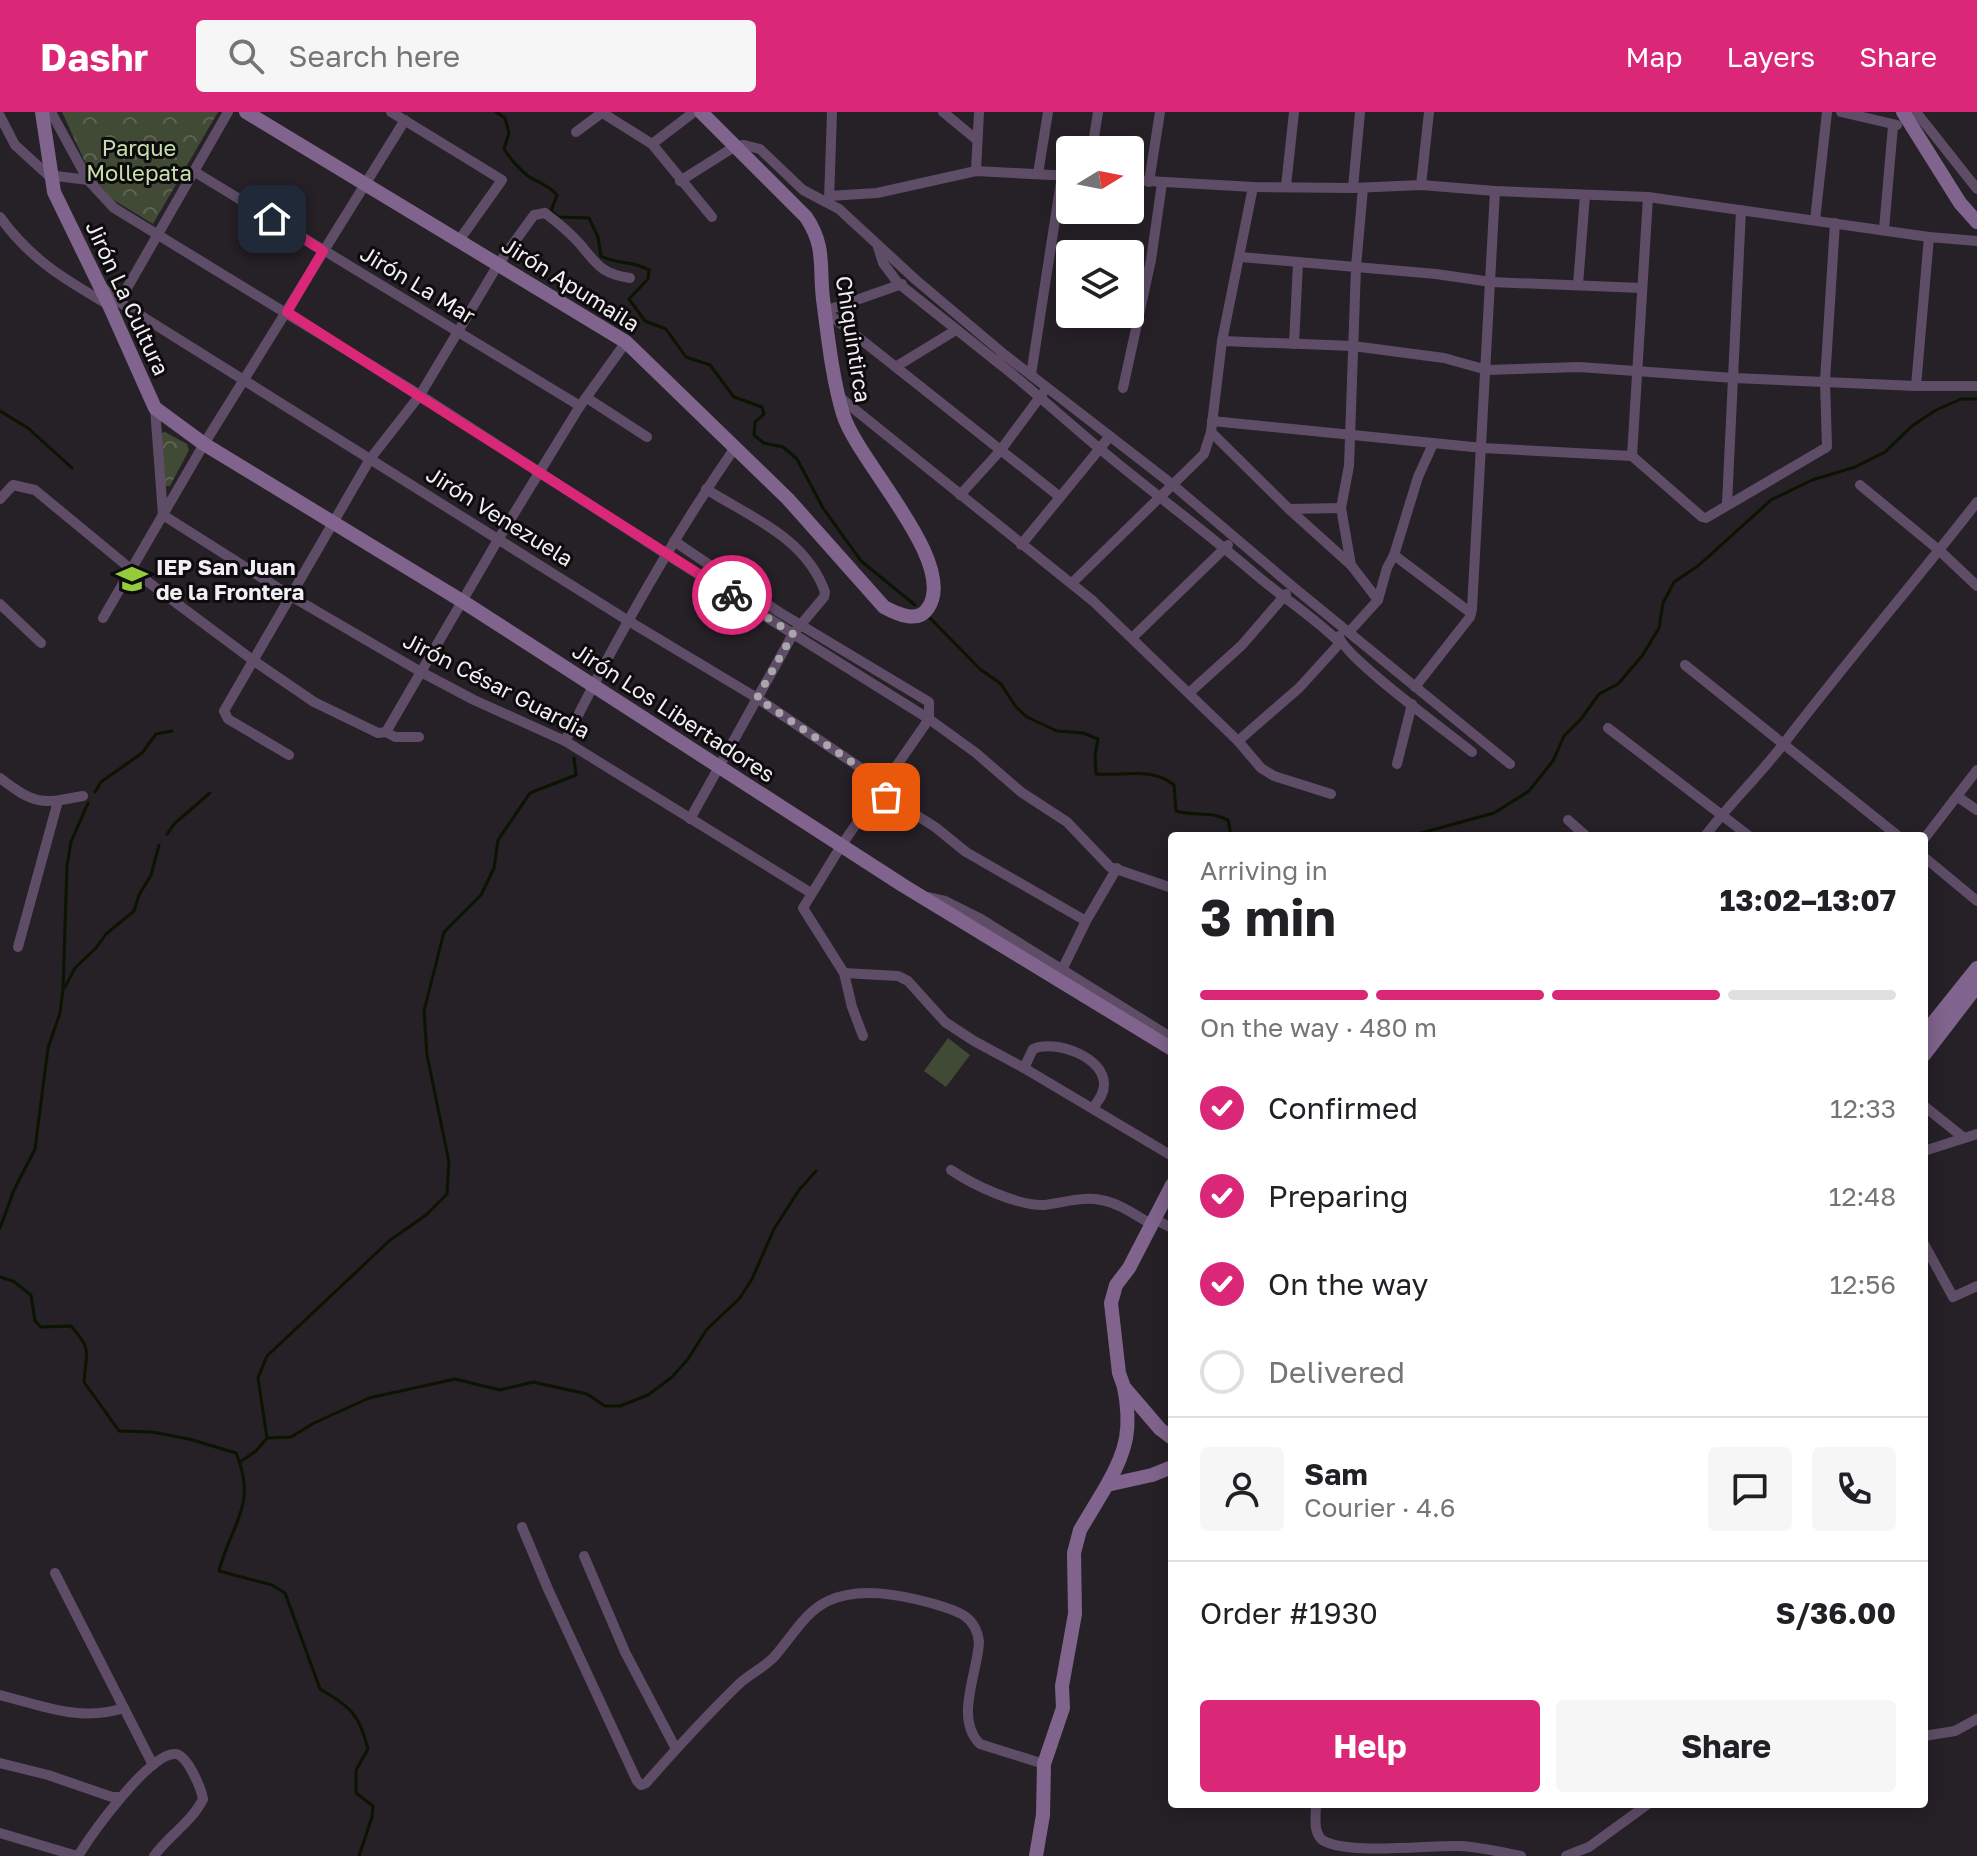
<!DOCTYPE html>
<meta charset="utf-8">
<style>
:root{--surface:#fff;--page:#f6f6f6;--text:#202124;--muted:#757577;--line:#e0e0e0;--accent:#db2777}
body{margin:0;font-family:"Golos Text",sans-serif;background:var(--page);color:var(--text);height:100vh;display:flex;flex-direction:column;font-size:30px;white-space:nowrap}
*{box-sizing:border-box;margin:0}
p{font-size:26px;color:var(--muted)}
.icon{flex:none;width:44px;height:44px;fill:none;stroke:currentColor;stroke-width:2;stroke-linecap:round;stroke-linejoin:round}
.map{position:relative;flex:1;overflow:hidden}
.sheet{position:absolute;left:1168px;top:720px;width:760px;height:976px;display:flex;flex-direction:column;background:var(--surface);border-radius:8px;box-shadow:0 4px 20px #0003}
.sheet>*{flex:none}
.needle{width:52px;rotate:80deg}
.fabs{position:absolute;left:1056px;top:24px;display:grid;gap:16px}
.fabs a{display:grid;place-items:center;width:88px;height:88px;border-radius:8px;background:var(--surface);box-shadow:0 4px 20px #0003;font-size:40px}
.pin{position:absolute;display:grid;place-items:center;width:68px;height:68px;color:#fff;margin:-34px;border-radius:16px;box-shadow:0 4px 12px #0006}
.courier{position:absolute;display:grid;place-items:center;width:80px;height:80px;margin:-40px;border:6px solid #db2777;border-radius:50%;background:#fff;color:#222;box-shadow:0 2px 10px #0007}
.head em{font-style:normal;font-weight:700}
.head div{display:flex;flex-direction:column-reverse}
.head{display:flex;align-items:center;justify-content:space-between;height:136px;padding:0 32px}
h1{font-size:52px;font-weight:700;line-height:60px}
.bar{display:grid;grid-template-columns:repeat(4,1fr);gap:12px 8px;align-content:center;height:96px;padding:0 32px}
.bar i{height:10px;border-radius:6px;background:var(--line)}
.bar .on{background:var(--accent)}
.bar p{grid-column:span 4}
.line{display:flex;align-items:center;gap:20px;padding:0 32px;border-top:2px solid var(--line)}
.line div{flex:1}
.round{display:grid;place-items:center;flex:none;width:84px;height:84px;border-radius:8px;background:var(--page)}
ol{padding:0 32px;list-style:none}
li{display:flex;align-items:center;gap:24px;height:88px}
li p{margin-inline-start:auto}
li .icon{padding:8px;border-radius:50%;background:var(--accent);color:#fff;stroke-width:4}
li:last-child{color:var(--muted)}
li i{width:44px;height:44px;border:4px solid var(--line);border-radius:50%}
.action{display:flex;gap:16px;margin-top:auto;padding:16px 32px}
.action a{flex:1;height:92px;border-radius:8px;background:var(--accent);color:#fff;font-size:32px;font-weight:700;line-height:92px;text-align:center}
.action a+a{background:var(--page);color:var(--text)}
header{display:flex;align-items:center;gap:48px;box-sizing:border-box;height:112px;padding:0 40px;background:var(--accent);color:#fff}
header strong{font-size:38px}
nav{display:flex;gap:44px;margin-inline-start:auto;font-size:28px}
.search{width:560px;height:72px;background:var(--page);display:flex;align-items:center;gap:20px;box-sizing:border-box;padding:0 28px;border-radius:8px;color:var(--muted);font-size:30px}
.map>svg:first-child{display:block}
.park{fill:url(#park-crowns)}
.pitch{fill:#414a35}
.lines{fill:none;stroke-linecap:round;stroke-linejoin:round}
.stream{stroke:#0a1400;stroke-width:3}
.street{stroke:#5f4d67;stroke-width:10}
.secondary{stroke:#81648d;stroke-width:14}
.done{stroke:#aaa7ac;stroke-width:8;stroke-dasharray:0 14.4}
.route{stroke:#db2777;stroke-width:10}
.labels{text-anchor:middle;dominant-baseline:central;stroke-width:6;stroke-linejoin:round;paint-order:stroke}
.park-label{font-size:22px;fill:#c7e0ab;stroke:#0d0b0e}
.street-label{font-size:22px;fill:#f2eff3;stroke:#0d0b0e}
.poi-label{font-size:22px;font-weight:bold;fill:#f2eff3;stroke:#0d0b0e;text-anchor:start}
</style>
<header>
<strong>Dashr</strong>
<div class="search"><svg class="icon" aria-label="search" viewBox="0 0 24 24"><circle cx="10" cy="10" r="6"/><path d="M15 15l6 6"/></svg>Search here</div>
<nav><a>Map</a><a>Layers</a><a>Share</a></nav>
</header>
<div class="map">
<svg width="1977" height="1744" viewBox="0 0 1977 1744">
<defs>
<pattern id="park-crowns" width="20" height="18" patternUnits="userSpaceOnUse" patternTransform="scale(2)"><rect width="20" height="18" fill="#414a35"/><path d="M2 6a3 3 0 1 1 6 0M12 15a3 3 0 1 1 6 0" fill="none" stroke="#5d6453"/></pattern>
</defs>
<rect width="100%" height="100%" fill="#252127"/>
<g class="park">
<path d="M62 0H218L153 112 112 87 91 63Z"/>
<path d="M165 320 187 332 189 338 170 374H164L161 321Z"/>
</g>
<path class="pitch" d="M948 926 970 943 946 975 924 959Z"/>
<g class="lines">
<g class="stream">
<path d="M496 0 505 6 509 21 504 37C511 48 518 56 528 64 539 71 549 73 557 83L551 99 558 105 589 106 598 125 601 144C618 153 631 148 649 158L648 167 629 187 645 209 666 217 686 245 710 253 734 285 762 295 764 302 755 310 754 323 764 331 783 335 797 347 823 396 861 449 915 493"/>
<path d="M0 299 28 316 72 356"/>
<path d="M929 505 980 557 1001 572 1016 595 1027 605 1057 619 1083 621 1098 627 1095 644 1096 662C1124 664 1152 655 1174 673L1176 699C1196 705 1209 698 1228 708L1231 724"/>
<path d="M95 680 101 670 142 641 156 622 172 619"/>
<path d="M167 722 175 711 210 681"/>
<path d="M1410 724 1494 701 1529 679 1553 649 1564 624 1581 607 1599 582 1618 572 1642 544 1659 516 1663 491 1674 470 1698 454 1771 388 1812 368 1855 355 1885 340 1912 314 1936 298 1961 287H1977"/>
<path d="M65 875 75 856 96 836 106 822 134 799 139 783 151 763 159 733"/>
<path d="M0 1116 14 1078 35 1037 48 936 60 901 63 878 67 754 71 730 88 691"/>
<path d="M0 1165 13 1169 31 1183 35 1209 41 1215 71 1214C93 1239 86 1238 84 1270L119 1319 152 1320 189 1327 236 1341C258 1393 231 1412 219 1459L272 1473 285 1481 320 1577C351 1595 359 1602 368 1637L356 1658V1681L373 1694 372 1705 359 1744"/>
<path d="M268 1326 291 1325 314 1311 369 1286 455 1267 500 1278 533 1270 587 1282 605 1294H620L648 1283 672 1265 688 1247 707 1217 739 1187 752 1167 774 1117 799 1078 816 1059"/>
<path d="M240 1350 256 1339 267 1326 258 1266 267 1244 389 1129 426 1103 447 1082 449 1050 427 943 424 899 444 820 481 783 494 756 498 728 530 681 576 663 574 646"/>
</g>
<g class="street">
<path d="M51 0 88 68 114 96 420 283 666 442 929 607 976 641 1021 680 1067 710 1110 755 1172 776"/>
<path d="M391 0 502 68 460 127"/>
<path d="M601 0 652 32 712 105"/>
<path d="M943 0 977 28"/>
<path d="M1841 0 1897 13"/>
<path d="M1916 0 1977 77"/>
<path d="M0 4 15 33 48 63 88 68"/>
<path d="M576 20 603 0"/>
<path d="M652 32 694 0"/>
<path d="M1092 38 1098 0"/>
<path d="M976 59 979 0"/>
<path d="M195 60 580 294"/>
<path d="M1038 62 1048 0"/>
<path d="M1130 68 1253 75 1353 76 1421 73 1495 79 1648 85 1929 125 1977 129"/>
<path d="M680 69 734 35 744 33 760 37 803 78 839 97 916 168 1005 243 1173 373 1292 474 1510 652"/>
<path d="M1149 70 1160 0"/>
<path d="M1421 73 1429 0"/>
<path d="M1286 74 1294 0"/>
<path d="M1353 76 1360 0"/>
<path d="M829 84 877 81 976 59 1070 64"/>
<path d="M829 89 832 0"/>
<path d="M0 105C30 147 64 167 107 192"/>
<path d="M1815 108 1827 0"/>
<path d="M1884 117 1893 14"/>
<path d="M878 135 883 151 898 171 996 249 1000 246"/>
<path d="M1241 145 1436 162 1491 170 1642 176"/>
<path d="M1578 173 1585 83"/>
<path d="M102 175 119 190 627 508 757 586 883 671"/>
<path d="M119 190 228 0"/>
<path d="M825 199 1060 385"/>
<path d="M825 199 902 172"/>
<path d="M1222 229 1353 234 1444 246 1487 258 1579 255 1734 266 1916 274H1977"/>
<path d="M1294 232 1298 151"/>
<path d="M996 249C1032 277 1064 307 1099 336 1150 379 1204 418 1255 462 1283 486 1314 505 1340 531L1299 576 1238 629"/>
<path d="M897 254 956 218"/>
<path d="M1031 263 1062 63"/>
<path d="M1916 274 1929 125"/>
<path d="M1123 276 1151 148 1162 71"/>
<path d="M838 284 1093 489 1238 629 1261 656 1274 664 1331 682"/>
<path d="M587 286 647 325"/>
<path d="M155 296 163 403 289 483 421 560 474 588 565 629 811 781"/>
<path d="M1212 309 1483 336 1632 344 1702 405 1706 406 1827 335 1825 269 1835 111"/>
<path d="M1211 320 1289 397 1351 453 1378 488"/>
<path d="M1632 344 1648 85"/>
<path d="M1860 373 1940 439 1977 474"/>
<path d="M960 383 1000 339 1043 281"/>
<path d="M0 387 13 373 35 378 132 458 254 549 314 590 378 621 386 620 499 426 580 294 626 230"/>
<path d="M1727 392 1741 98"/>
<path d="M1289 397 1341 396"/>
<path d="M674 429 779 500 929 590V607L841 734 803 796 844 861 852 895 863 924"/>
<path d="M1021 433 1110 324"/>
<path d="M1394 443 1418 365 1433 332"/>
<path d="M1351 453 1341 396 1349 354 1356 155 1363 76"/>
<path d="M1072 471 1204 342 1211 320 1222 229 1253 75"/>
<path d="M0 492 41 531"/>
<path d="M103 506 204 332 405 8"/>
<path d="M1349 520 1378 488 1387 456 1394 443 1471 501"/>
<path d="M1339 524C1342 544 1450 622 1472 640"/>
<path d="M1133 525 1228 433"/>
<path d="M1685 553 1898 724"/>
<path d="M1415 575 1470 505 1472 497 1495 79"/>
<path d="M1189 581 1242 533 1286 482"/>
<path d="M1608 616 1749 724"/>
<path d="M386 620 395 625H419"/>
<path d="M565 629C616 527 671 428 736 334"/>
<path d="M289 643 228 607 224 599 370 347 420 283 499 151 534 103 545 101C557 110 569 120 579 131 597 152 601 162 630 166"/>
<path d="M1397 652 1412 592"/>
<path d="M0 666C35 693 41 692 83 684"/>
<path d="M878 679 935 715 966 740 1086 809"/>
<path d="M1958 685 1977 698"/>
<path d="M690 707 793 522 824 485 825 480C806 426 752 406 706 377"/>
<path d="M1568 708 1586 724"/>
<path d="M1705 724C1730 691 1760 663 1785 630 1847 549 1914 471 1977 390"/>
<path d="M1924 727 1977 658"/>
<path d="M1924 745 1977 789"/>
<path d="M927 785 945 789 981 807 1172 926"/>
<path d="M18 835 58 689"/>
<path d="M1061 860 1086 809 1117 756"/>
<path d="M844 861 898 864 908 869 945 910 974 929 1024 956 1172 1044"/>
<path d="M1024 956 1033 937C1055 927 1105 945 1104 973 1104 982 1098 989 1093 996"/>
<path d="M1924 994 1964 1026"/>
<path d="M1924 1039 1977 1022"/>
<path d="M951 1058C973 1073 1018 1094 1044 1093 1063 1091 1082 1084 1101 1088 1119 1091 1135 1103 1151 1112"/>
<path d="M1154 1107 1172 1116"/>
<path d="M1924 1132 1953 1185 1977 1174"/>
<path d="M522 1415 548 1477 637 1669 641 1673 646 1671C676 1637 707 1603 739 1572 750 1562 763 1556 773 1546 791 1527 803 1501 828 1489 859 1474 900 1483 931 1491 954 1498 976 1502 979 1530 978 1560 954 1607 980 1632L1044 1652"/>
<path d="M584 1444 625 1540 676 1637"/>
<path d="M55 1461 153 1653"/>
<path d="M0 1583C44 1594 79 1610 124 1596"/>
<path d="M1924 1624 1955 1619 1977 1607"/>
<path d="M0 1651 48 1663 112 1685H121"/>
<path d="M1316 1692C1316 1704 1313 1718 1321 1727 1343 1744 1428 1733 1460 1734 1480 1735 1501 1740 1521 1744"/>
<path d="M0 1721 77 1744"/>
<path d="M78 1744C91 1723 150 1640 175 1642 187 1642 201 1676 203 1687 192 1710 168 1724 154 1744"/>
<path d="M1566 1744 1589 1735 1648 1692"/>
</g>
<g class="secondary">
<path d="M42 0 54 80 109 193 155 296 204 332 462 489 904 774 1172 937"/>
<path d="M246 0 626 230 788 387 884 495C897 502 918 512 928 496 959 451 857 349 843 302 832 265 828 225 823 187 819 153 826 135 806 105L701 0"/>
<path d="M1903 0 1960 91 1977 110"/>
<path d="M1924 922 1977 856"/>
<path d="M1924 943 1977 874"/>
<path d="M1172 1073 1129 1156 1116 1173 1111 1191 1119 1261 1124 1275 1160 1317 1172 1326"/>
<path d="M1107 1373C1127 1338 1132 1316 1124 1275"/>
<path d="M1036 1744 1043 1703 1044 1652 1063 1596 1062 1574 1075 1502 1074 1441 1080 1418 1107 1373 1152 1363 1172 1355"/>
</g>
</g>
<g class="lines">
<path class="done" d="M732 483 793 522 757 586 883 671 878 679 886 685"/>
<path class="route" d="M272 107 323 139 287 200 732 483"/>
</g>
<defs>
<symbol id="university-bare" viewBox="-9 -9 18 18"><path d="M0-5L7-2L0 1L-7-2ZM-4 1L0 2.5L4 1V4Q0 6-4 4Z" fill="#94cc3c" stroke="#0d0b0e" stroke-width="2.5" paint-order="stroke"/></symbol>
</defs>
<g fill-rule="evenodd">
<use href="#university-bare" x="110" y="445" width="44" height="44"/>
</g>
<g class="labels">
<g class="park-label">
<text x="139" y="35">Parque<tspan x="139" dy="25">Mollepata</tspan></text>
</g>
<g class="street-label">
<text transform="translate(418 172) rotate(31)">Jirón La Mar</text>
<text transform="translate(571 172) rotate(32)">Jirón Apumaila</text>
<text transform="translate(128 186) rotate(65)">Jirón La Cultura</text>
<text transform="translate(854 227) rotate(81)">Chiquintirca</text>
<text transform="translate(500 404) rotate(32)">Jirón Venezuela</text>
<text transform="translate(497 573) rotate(27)">Jirón César Guardia</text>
<text transform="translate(674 600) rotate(33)">Jirón Los Libertadores</text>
</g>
<g class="poi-label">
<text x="156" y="454">IEP San Juan<tspan x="156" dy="25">de la Frontera</tspan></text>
</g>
</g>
</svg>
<div class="fabs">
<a><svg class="needle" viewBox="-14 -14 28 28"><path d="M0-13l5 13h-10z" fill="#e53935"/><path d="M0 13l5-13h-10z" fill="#757577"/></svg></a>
<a><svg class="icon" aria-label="layers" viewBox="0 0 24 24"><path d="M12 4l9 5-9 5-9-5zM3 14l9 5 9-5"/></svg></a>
</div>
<div class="pin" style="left:886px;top:685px;background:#ea580c"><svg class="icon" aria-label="bag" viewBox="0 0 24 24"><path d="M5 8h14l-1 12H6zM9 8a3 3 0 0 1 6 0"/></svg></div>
<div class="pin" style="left:272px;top:107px;background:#1f2937"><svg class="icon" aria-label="home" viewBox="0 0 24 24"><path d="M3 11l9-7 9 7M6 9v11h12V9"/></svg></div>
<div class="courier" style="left:732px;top:483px"><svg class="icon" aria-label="bike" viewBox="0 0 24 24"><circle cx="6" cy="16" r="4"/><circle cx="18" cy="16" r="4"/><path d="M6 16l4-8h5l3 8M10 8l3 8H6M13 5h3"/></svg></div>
<section class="sheet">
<div class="head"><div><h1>3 min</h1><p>Arriving in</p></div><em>13:02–13:07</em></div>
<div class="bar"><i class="on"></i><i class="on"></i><i class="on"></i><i></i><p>On the way · 480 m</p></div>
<ol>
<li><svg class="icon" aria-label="check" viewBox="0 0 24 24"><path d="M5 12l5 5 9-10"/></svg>Confirmed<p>12:33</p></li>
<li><svg class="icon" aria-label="check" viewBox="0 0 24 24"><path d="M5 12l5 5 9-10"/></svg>Preparing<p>12:48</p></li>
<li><svg class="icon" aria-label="check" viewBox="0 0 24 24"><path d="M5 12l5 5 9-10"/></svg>On the way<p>12:56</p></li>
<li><i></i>Delivered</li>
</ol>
<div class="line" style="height:144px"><a class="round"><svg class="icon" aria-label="person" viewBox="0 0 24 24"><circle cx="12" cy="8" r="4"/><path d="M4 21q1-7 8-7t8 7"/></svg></a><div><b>Sam</b><p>Courier · 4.6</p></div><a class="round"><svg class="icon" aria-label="chat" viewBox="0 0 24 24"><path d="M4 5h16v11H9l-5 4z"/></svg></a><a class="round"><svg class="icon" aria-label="phone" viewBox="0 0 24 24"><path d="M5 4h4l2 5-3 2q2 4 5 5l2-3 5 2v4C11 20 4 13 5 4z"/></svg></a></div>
<div class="line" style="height:104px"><div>Order #1930</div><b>S/36.00</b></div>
<div class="action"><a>Help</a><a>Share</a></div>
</section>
</div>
